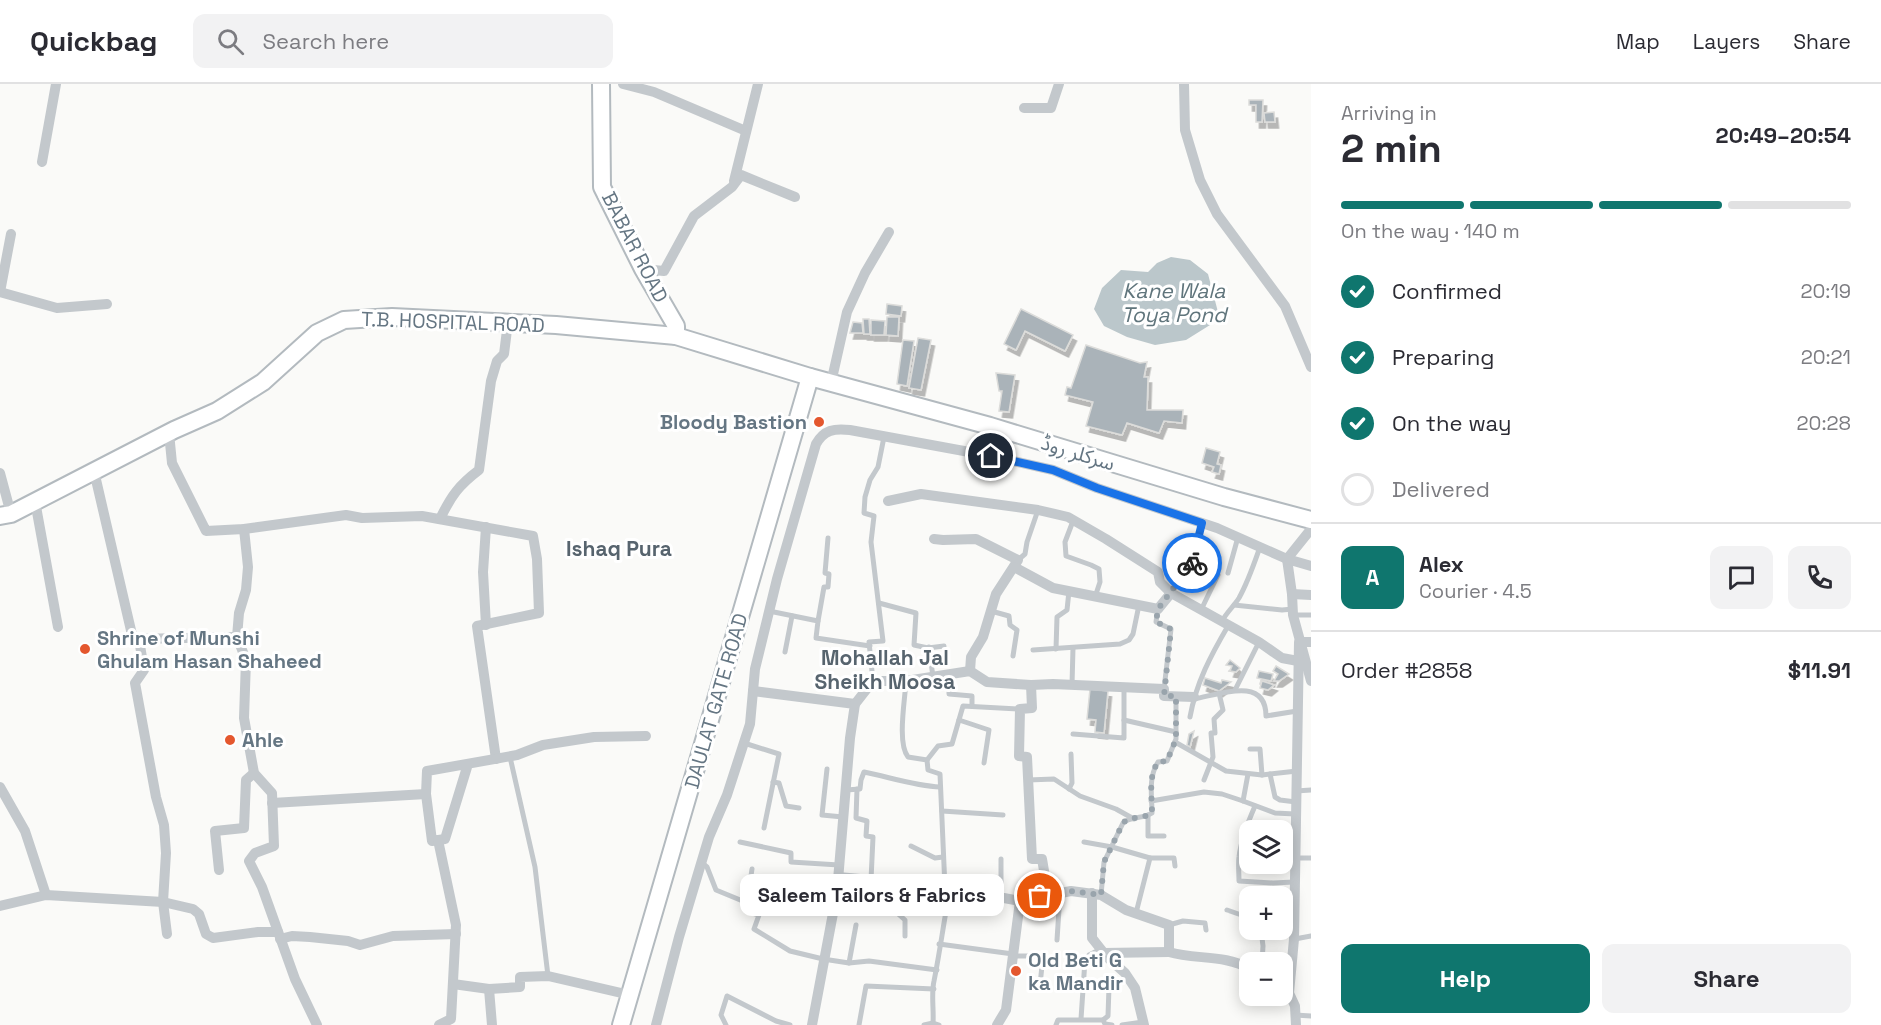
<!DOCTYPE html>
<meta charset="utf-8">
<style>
:root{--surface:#fff;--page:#f2f2f3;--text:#2b2b33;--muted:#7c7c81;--line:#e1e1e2;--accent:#0f766e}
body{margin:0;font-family:"Space Grotesk","Noto Sans Arabic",sans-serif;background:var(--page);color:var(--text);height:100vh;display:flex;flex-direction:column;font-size:22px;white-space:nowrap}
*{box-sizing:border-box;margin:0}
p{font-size:20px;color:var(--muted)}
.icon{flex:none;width:33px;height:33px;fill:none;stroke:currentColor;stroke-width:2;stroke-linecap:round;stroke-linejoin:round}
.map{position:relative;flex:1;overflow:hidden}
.sheet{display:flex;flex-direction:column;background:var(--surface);width:570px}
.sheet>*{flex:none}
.tools{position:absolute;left:1239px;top:736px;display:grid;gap:12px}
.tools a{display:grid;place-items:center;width:54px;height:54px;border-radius:12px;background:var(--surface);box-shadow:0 3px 15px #0003;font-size:30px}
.pin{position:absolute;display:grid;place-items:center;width:51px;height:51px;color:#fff;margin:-26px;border:3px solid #fff;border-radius:50%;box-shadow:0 2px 6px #0007}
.courier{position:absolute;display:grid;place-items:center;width:60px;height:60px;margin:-30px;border:4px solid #1a73e8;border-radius:50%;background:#fff;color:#222;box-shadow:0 2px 8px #0007}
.bubble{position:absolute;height:42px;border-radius:12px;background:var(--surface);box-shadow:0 3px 15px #0003;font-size:20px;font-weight:800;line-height:42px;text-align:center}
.head em{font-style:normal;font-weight:800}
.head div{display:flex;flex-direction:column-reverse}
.head{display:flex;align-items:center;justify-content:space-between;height:102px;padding:0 30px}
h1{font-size:39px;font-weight:800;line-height:45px}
.bar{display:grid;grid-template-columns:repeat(4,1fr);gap:9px 6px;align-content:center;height:72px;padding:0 30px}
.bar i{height:8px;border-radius:4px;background:var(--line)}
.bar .active{background:var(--accent)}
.bar p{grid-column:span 4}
.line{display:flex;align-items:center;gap:15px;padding:0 30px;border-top:2px solid var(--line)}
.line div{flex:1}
.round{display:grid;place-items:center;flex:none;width:63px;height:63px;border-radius:12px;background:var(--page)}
ol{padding:0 30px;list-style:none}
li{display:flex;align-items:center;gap:18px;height:66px}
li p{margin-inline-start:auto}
li .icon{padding:6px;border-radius:50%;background:var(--accent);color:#fff;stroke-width:4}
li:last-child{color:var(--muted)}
li i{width:33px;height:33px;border:3px solid var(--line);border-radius:50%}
.button{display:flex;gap:12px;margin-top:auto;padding:12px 30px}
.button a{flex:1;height:69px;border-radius:12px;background:var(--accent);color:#fff;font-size:24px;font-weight:800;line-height:69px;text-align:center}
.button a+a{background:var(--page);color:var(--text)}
header{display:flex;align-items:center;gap:36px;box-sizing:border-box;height:84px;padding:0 30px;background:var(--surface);border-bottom:2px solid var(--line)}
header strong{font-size:28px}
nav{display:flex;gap:33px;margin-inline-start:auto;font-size:21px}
.search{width:420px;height:54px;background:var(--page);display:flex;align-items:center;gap:15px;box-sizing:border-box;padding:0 21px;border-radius:12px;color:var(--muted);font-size:22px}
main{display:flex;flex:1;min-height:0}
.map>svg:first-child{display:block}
.water{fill:#bbc7cb}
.building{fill:#aab3b9;stroke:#dcdcda;stroke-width:1.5;filter:url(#shadow)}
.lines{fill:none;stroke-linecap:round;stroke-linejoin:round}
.secondary-casing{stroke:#b3babf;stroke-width:20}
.lane{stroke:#c3c8cc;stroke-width:5}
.street{stroke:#c3c8cc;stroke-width:10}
.secondary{stroke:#fff;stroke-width:16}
.done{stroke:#99a4ac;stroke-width:6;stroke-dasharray:0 10.8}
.route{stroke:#1a73e8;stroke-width:8}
.poi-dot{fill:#e4572e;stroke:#fff;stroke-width:2}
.labels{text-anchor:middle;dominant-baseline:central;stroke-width:6;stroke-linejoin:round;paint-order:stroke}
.street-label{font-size:20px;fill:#657683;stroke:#fff}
.poi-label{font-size:20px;font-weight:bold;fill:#657683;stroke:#fff;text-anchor:start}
.water-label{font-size:21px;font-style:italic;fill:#60757c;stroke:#fff}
.neighbourhood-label{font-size:21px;font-weight:bold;fill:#57646e;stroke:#fff}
</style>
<header>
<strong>Quickbag</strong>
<div class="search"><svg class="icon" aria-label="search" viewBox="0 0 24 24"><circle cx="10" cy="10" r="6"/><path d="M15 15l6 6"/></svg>Search here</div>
<nav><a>Map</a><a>Layers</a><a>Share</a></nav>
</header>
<main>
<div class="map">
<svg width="1311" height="941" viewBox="0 0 1311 941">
<defs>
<filter id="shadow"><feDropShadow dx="3.5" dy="6" stdDeviation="0" flood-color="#0004"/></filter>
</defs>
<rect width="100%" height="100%" fill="#fafaf8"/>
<path class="water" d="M1171 173 1190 176 1208 190 1218 228 1210 241 1186 256 1155 261 1127 253 1104 242 1094 225 1102 204 1121 186 1148 188 1157 179Z"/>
<g class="building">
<path d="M1249 16H1263L1262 38H1256V21H1249Z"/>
<path d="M1274 28 1275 38H1265L1264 29Z"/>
<path d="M887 220 902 222 901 232 886 230Z"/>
<path d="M1021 225 1073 251 1065 267 1025 247 1016 266 1004 260Z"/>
<path d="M887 233H899L898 252 886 251Z"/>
<path d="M863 235H869L870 250H864Z"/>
<path d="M871 236 885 237 884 251H871Z"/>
<path d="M853 238 862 239 863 249H850Z"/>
<path d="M918 254 931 256 921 306 909 304Z"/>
<path d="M903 256 914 257 907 302 897 300Z"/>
<path d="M1086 261 1140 279 1147 278 1144 293H1148L1147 326H1183L1182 339 1164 337 1159 349 1127 339 1122 351 1086 342 1093 318 1065 311 1067 303 1071 304Z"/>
<path d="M996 289 1015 291 1009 328 999 327 1002 307H999Z"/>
<path d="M1206 364 1220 368 1217 380 1221 381 1219 390 1212 388 1214 383 1202 379Z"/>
<path d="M1230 576 1240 584 1236 588 1230 587 1232 582 1226 581Z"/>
<path d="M1276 582 1289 590 1279 597H1274L1278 590 1273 587Z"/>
<path d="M1259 587 1273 590 1271 597 1257 594Z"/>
<path d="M1205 594 1221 599 1222 596 1231 598 1219 607 1203 601Z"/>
<path d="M1262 597 1274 601 1268 606 1260 604Z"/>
<path d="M1090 605 1108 607 1104 649 1095 648 1096 636 1087 635Z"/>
<path d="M1194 647 1190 663 1187 661 1189 650Z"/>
</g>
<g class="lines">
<defs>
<g id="secondary">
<path d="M601 0 602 103 643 185 676 242V252"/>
<path d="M0 432 11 430 174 346 217 327 263 298 317 249 344 236 392 233 556 241 676 252 810 293 990 342 1224 413 1311 436"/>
<path d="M621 941 810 293"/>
</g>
</defs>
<use href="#secondary" class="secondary-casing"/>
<g class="lane">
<path d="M1073 437 1065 458 1066 472 1091 481 1099 485 1100 498 1095 513"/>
<path d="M1018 476 1025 470 1027 458 1038 426"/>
<path d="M1228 489 1238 453"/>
<path d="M1171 509 1190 483 1194 476 1202 439"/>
<path d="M879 519 916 529 914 561 928 564 944 562"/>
<path d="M1234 521 1282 526 1293 525"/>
<path d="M1158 525 1156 538 1171 545 1164 605"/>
<path d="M1201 526 1218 491"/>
<path d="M769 527 818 537 816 554 870 562"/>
<path d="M991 527 1009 532 1010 541 1017 546 1013 572"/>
<path d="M1293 531H1311"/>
<path d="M818 537 824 503H828L829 490 825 489 828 454"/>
<path d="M1222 537C1227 528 1234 522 1239 514 1248 498 1254 480 1260 463"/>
<path d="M929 563 933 593"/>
<path d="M1056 565 1057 533 1067 526 1069 507"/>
<path d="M1033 566 1120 560 1129 556 1133 550 1139 521"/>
<path d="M785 568 792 532"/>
<path d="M938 592 939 601H949V610L972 612V622"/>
<path d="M873 597 869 558 883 557 871 458 874 432 864 429 865 413 870 396 878 383 884 353"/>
<path d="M906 597C905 616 897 659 908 673L927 676 928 686 940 690 945 804"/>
<path d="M1072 601 1073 564"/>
<path d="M1235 606 1259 558"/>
<path d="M1194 615C1218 611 1266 591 1266 632L1297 627"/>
<path d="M1190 633C1196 599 1211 571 1228 542"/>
<path d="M959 636 989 646 984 679"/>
<path d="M1124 636 1176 648"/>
<path d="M1073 650 1124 654V603"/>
<path d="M1175 658 1226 687 1262 691 1297 687"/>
<path d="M744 659 779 670 764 744"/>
<path d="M1250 665H1260L1262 691"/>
<path d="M510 673 535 783 548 892"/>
<path d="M927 676 938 662 952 660 963 622 1019 625"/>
<path d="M827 685 822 731 843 733"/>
<path d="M1270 690 1275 713 1280 716 1296 718"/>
<path d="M1028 696 1054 695 1080 712 1116 725 1134 735"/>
<path d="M1204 696 1213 673 1211 649H1215L1214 635 1223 626 1219 609"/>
<path d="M773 698 779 699 786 722 799 724"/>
<path d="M857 705 856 734 867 737 866 752 873 753 871 796"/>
<path d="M1069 705 1072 699 1071 670"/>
<path d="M846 706 860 705 861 696 864 688C889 693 915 702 940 703"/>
<path d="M1296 707 1311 706"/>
<path d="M1151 717 1204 708 1222 710 1243 717 1275 729 1295 730"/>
<path d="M1243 717 1248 690"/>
<path d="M1255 722C1248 738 1241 755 1239 773 1238 780 1239 789 1239 797L1273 799 1294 798"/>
<path d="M942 727 1003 731"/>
<path d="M1148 731V752H1164"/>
<path d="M740 758 791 769V778L839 781"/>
<path d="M1084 758 1112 763 1150 774"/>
<path d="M911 762 935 774 943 773"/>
<path d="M1295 774H1311"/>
<path d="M1001 775V814"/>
<path d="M701 778 707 783 716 806 750 820 749 828 759 831 754 845 790 867 823 875 849 879 869 877 937 886"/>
<path d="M899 803 896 828 905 836V852"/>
<path d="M1101 811 1104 778 1123 739C1130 732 1143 735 1152 729 1152 712 1148 694 1158 678L1167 677 1176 655V612"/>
<path d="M747 818 752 785"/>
<path d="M1227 826 1250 834"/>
<path d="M1136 829 1150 774H1174L1175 782"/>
<path d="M1039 834 1040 814"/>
<path d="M1169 841 1183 837 1205 839 1206 846"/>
<path d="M1261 846 1263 862 1262 879"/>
<path d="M1295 855 1311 852"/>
<path d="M1057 856 1060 810"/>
<path d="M939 860 1013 870"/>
<path d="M1013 872H1043L1040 901"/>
<path d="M849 879 856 841"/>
<path d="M1295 931 1311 932"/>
<path d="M1081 935 1085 876 1089 871 1101 865"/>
<path d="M1103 936 1108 932 1109 903"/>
<path d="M933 939C934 926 931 910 934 897 940 867 944 836 950 805"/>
<path d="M726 941 721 931 727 912 776 937 790 941"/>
<path d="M859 941 866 902 934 905"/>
<path d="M924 941 933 939 939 941"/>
<path d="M1056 941 1058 936H1103L1105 940 1112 941"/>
<path d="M1122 941 1143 938"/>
</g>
<g class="street">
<path d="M623 0 654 8 746 47"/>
<path d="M1184 0 1185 46 1200 96 1217 130 1285 222 1311 283"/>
<path d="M1024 24H1051L1059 0"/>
<path d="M42 78 56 0"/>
<path d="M734 97 758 0"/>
<path d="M11 150 0 208 57 224 107 220"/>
<path d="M643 185 664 187 694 132 732 103 741 91 795 113"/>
<path d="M831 299 847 228 865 189 889 148"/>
<path d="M169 349 172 379 206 447 244 445 346 431 362 434 422 432 533 452 537 475 539 529 477 542 496 675"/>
<path d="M94 387 133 555 237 553"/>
<path d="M0 389 11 430"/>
<path d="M35 417 58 543"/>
<path d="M888 417 921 410 1038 426 1068 433 1106 455 1158 488 1160 498 1171 509 1259 558 1282 574 1298 577"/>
<path d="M440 435C451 412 459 401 479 386L491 297 497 277 504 270 508 238"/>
<path d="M486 443 483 488 486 541"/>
<path d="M244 445 248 483 246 506 239 529 237 553 246 576 244 634 254 689 272 709 274 762 255 769 249 777 262 803 295 895 317 941"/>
<path d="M1311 445 1287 475 1292 510 1293 531 1311 597"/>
<path d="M934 455 943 456 976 455 1018 476 996 510 983 553 971 573 970 587"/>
<path d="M1014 483 1053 504 1158 525 1171 509"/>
<path d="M1292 510 1311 511"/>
<path d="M139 555 144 586 135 599 156 713 164 741 166 769 163 818 167 850"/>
<path d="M1031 601 1032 624 1020 625 1019 672 1027 673 1032 775H1042L1048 810"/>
<path d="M753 607 855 620 850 654 837 808 812 941"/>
<path d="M855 620 873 597H906L970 587 987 598 1031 601 1053 600 1164 605V612L1194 613"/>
<path d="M468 680 445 755 432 757 426 710 427 687 517 671 543 661 594 653 646 652"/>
<path d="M0 703 25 747 46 811"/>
<path d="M272 719 426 710"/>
<path d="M438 756 456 841 451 935 439 941"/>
<path d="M219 786 215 747 244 744 246 696 254 689"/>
<path d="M838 793 871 796 879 803 926 802 961 806 1020 817 1071 807 1101 811 1126 826 1169 841V868C1195 876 1225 870 1250 885"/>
<path d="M1092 809V854L1107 873 1125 889 1135 904 1144 941"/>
<path d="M0 822 46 811 163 818 193 825 199 830 206 850 213 854 258 848H278"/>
<path d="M280 855 292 852 310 853 348 857 360 861 393 852 456 850"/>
<path d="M1104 869 1169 868"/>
<path d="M453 900 489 905 520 903V893L548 892 630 911"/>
<path d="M489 905 492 941"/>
<path d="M656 941 679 853 709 753 727 711 750 640 755 585 777 495 816 360C824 346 834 344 850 346L991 372 1053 386 1097 404 1217 444 1287 475 1311 482"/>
<path d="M997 941 1006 926 1020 817"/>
<path d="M1296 941 1295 922 1289 909 1294 855 1299 558H1311"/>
</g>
<use href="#secondary" class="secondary"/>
</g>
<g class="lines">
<path class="done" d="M1040 812 1071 807 1101 811 1104 778 1123 739C1130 732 1143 735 1152 729 1152 711 1148 693 1158 678L1167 677 1176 655V612H1164L1171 545 1156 538 1158 525 1192 479"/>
<path class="route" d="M991 372 1053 386 1097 404 1202 439 1192 479"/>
</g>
<g class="poi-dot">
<circle cx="819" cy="338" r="6"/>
<circle cx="85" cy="565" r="6"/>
<circle cx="230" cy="656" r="6"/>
<circle cx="1016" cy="887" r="6"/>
</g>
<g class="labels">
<g class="street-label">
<text transform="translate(635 163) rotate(63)">BABAR ROAD</text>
<text transform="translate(453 238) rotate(2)">T.B. HOSPITAL ROAD</text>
<text transform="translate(1078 369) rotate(17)">سرکلر روڈ</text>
<text transform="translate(716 617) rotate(-74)">DAULAT GATE ROAD</text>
</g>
<g class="poi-label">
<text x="807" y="338" text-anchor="end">Bloody Bastion</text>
<text x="97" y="554">Shrine of Munshi<tspan x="97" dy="23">Ghulam Hasan Shaheed</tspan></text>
<text x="242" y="656">Ahle</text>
<text x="1028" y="876">Old Beti G<tspan x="1028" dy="23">ka Mandir</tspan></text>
</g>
<g class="water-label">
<text x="1174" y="206">Kane Wala<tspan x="1174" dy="24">Toya Pond</tspan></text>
</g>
<g class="neighbourhood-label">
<text x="619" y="464">Ishaq Pura</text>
<text x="885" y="573">Mohallah Jal<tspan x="885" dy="24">Sheikh Moosa</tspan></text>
</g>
</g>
</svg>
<div class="tools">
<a><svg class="icon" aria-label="layers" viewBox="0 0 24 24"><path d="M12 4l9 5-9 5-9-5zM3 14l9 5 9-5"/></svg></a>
<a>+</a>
<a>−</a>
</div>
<div class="pin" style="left:1040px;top:812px;background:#ea580c"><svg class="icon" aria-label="bag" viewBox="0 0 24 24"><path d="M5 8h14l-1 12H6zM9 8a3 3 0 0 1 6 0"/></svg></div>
<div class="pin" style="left:991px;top:372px;background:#1f2937"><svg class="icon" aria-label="home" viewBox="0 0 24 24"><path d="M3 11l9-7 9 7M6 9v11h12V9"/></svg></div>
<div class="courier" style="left:1192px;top:479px"><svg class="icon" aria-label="bike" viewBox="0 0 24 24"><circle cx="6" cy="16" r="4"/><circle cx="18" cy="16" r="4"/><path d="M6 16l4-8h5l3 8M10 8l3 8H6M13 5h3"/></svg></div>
<div class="bubble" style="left:740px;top:790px;width:264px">Saleem Tailors &amp; Fabrics</div>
</div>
<section class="sheet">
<div class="head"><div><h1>2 min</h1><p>Arriving in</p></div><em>20:49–20:54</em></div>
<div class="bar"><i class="active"></i><i class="active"></i><i class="active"></i><i></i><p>On the way · 140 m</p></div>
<ol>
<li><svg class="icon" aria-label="check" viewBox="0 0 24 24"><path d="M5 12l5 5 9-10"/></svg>Confirmed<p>20:19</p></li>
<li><svg class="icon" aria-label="check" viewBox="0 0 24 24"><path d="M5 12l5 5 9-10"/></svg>Preparing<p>20:21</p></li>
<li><svg class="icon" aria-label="check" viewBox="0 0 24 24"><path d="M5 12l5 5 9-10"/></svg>On the way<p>20:28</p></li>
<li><i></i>Delivered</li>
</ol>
<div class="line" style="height:108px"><b class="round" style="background:var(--accent);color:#fff">A</b><div><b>Alex</b><p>Courier · 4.5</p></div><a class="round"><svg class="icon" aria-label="chat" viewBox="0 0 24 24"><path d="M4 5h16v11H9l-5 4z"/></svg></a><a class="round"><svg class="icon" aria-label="phone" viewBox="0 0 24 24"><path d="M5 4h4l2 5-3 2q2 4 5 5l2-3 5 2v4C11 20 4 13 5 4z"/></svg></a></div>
<div class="line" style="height:78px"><div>Order #2858</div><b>$11.91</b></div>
<div class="button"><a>Help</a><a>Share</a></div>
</section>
</main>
